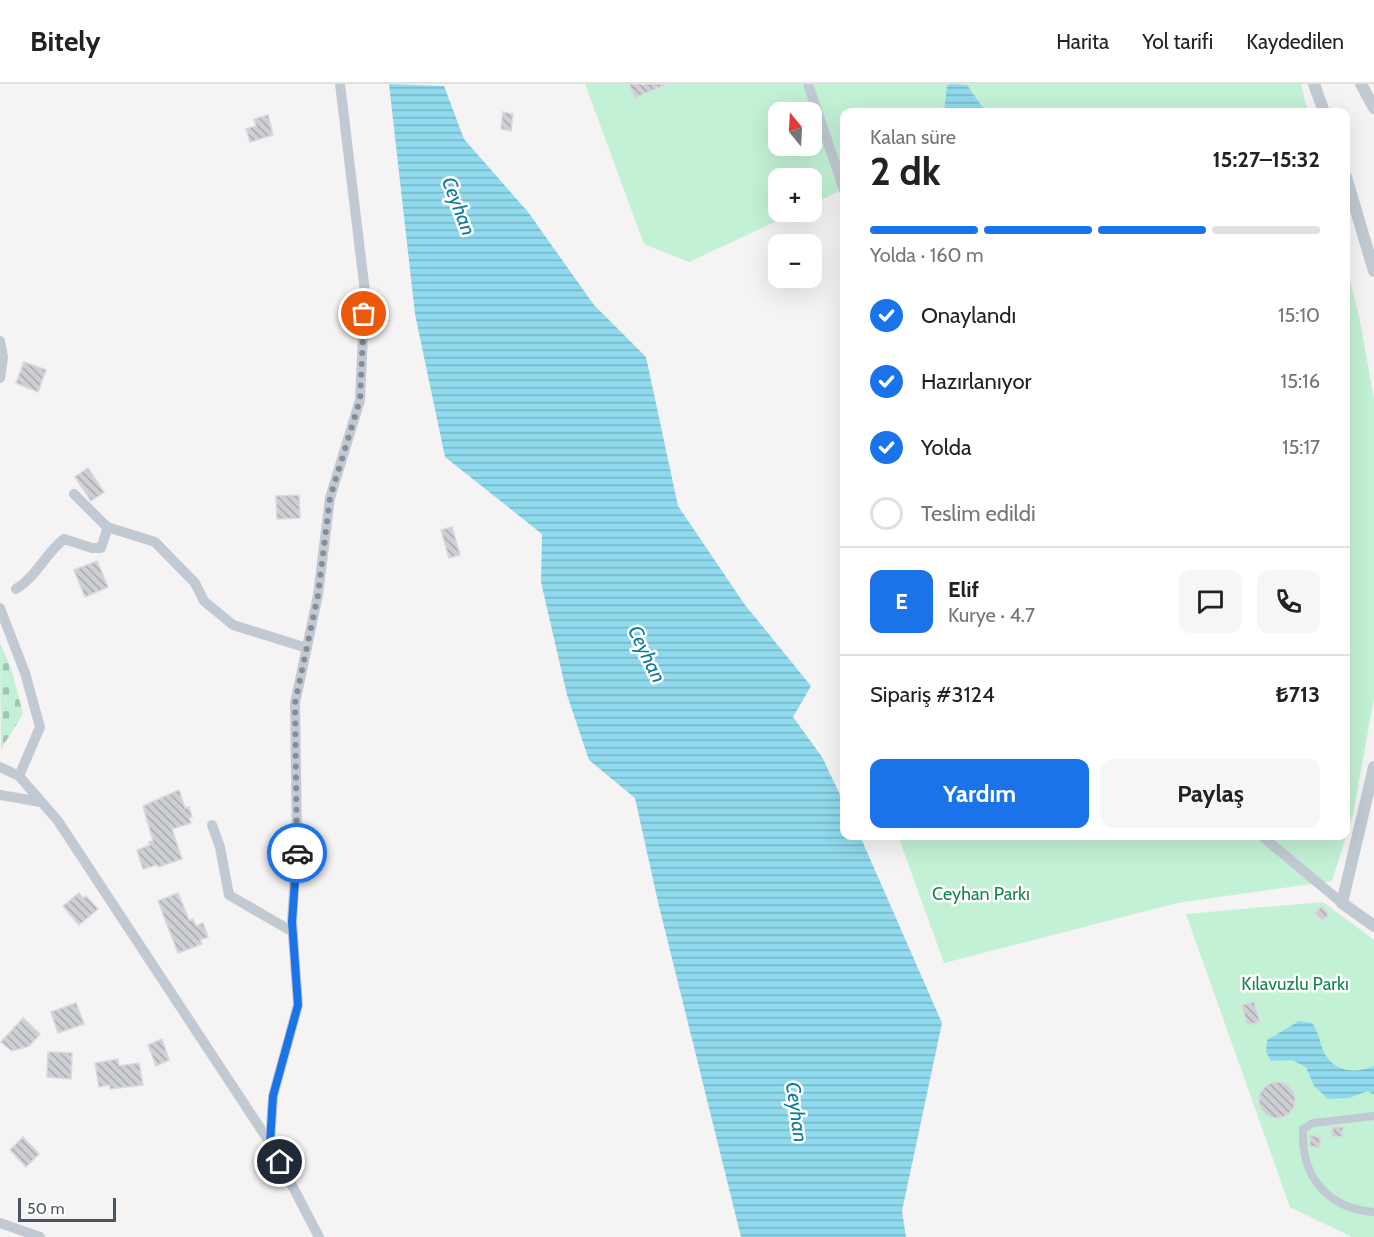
<!DOCTYPE html>
<html lang="tr">
<meta charset="utf-8">
<style>
:root{--surface:#fff;--page:#f6f6f6;--text:#222;--muted:#767676;--line:#e0e0e0;--accent:#1a73e8}
body{margin:0;font-family:Cabin,sans-serif;background:var(--page);color:var(--text);height:100vh;display:flex;flex-direction:column;font-size:22px;white-space:nowrap}
*{box-sizing:border-box;margin:0}
p{font-size:20px;color:var(--muted)}
.icon{flex:none;width:33px;height:33px;fill:none;stroke:currentColor;stroke-width:2;stroke-linecap:round;stroke-linejoin:round}
.map{position:relative;flex:1;overflow:hidden}
.side{position:absolute;left:840px;top:24px;width:510px;height:732px;display:flex;flex-direction:column;background:var(--surface);border-radius:12px;box-shadow:0 6px 24px #0002}
.side>*{flex:none}
.needle{width:39px;rotate:342deg}
.controls{position:absolute;left:768px;top:18px;display:grid;gap:12px}
.controls a{display:grid;place-items:center;width:54px;height:54px;border-radius:12px;background:var(--surface);box-shadow:0 6px 24px #0002;font-size:30px}
.scale{position:absolute;left:18px;bottom:15px;width:98px;box-sizing:border-box;padding-left:6px;border:3px solid #4a5661;border-top:0;font-size:16px;line-height:21px;white-space:nowrap;color:#4a5661;-webkit-text-stroke:4px #fff;paint-order:stroke}
.pin{position:absolute;display:grid;place-items:center;width:51px;height:51px;color:#fff;margin:-26px;border:3px solid #fff;border-radius:50%;box-shadow:0 2px 6px #0007}
.courier{position:absolute;display:grid;place-items:center;width:60px;height:60px;margin:-30px;border:4px solid #1a73e8;border-radius:50%;background:#fff;color:#222;box-shadow:0 2px 8px #0007}
.summary em{font-style:normal;font-weight:700}
.summary div{display:flex;flex-direction:column-reverse}
.summary{display:flex;align-items:center;justify-content:space-between;height:102px;padding:0 30px}
h1{font-size:39px;font-weight:700;line-height:45px}
.bar{display:grid;grid-template-columns:repeat(4,1fr);gap:9px 6px;align-content:center;height:72px;padding:0 30px}
.bar i{height:8px;border-radius:4px;background:var(--line)}
.bar .selected{background:var(--accent)}
.bar p{grid-column:span 4}
.line{display:flex;align-items:center;gap:15px;padding:0 30px;border-top:2px solid var(--line)}
.line div{flex:1}
.round{display:grid;place-items:center;flex:none;width:63px;height:63px;border-radius:12px;background:var(--page)}
ol{padding:0 30px;list-style:none}
li{display:flex;align-items:center;gap:18px;height:66px}
li p{margin-inline-start:auto}
li .icon{padding:6px;border-radius:50%;background:var(--accent);color:#fff;stroke-width:4}
li:last-child{color:var(--muted)}
li i{width:33px;height:33px;border:3px solid var(--line);border-radius:50%}
.button{display:flex;gap:12px;margin-top:auto;padding:12px 30px}
.button a{flex:1;height:69px;border-radius:12px;background:var(--accent);color:#fff;font-size:24px;font-weight:700;line-height:69px;text-align:center}
.button a+a{background:var(--page);color:var(--text)}
header{display:flex;align-items:center;gap:36px;box-sizing:border-box;height:84px;padding:0 30px;background:var(--surface);border-bottom:2px solid var(--line)}
header strong{font-size:28px}
nav{display:flex;gap:33px;margin-inline-start:auto;font-size:21px}
.map>svg:first-child{display:block}
.green{fill:#c3f1d5;fill-rule:evenodd}
.cemetery{fill:url(#cemetery-stones)}
.water{fill:url(#water-rules)}
.building{fill:url(#building-back-hatch);stroke:#d7d9de;stroke-width:1.5}
.lines{fill:none;stroke-linecap:round;stroke-linejoin:round}
.pedestrian{stroke:#c1cad2;stroke-width:8}
.minor{stroke:#c1cad2;stroke-width:10}
.tertiary{stroke:#c1cad2;stroke-width:12}
.done{stroke:#868d94;stroke-width:6;stroke-dasharray:0 10.8}
.route{stroke:#1a73e8;stroke-width:8}
.labels{text-anchor:middle;dominant-baseline:central;stroke-width:5;stroke-linejoin:round;paint-order:stroke}
.park-label{font-size:18px;fill:#17864f;stroke:#fff}
.water-label{font-size:20px;font-style:italic;fill:#0c7c9b;stroke:#fff}
</style>
<header>
<strong>Bitely</strong>
<nav><a>Harita</a><a>Yol tarifi</a><a>Kaydedilen</a></nav>
</header>
<div class="map">
<svg width="1374" height="1153" viewBox="0 0 1374 1153">
<defs>
<pattern id="cemetery-stones" width="16" height="16" patternUnits="userSpaceOnUse" patternTransform="scale(1.5)"><rect width="16" height="16" fill="#c3f1d5"/><path d="M2 7V4a2 2 0 0 1 4 0v3zM10 15v-3a2 2 0 0 1 4 0v3z" fill="#a0c6b0"/></pattern>
<pattern id="water-rules" width="6" height="5" patternUnits="userSpaceOnUse" patternTransform="scale(1.5)"><rect width="6" height="5" fill="#90daee"/><path d="M0 2.5h6" fill="none" stroke="#78b4c4"/></pattern>
<pattern id="building-back-hatch" width="6" height="6" patternUnits="userSpaceOnUse" patternTransform="scale(1.5)"><rect width="6" height="6" fill="#cdcfd5"/><path d="M-1 5l2 2M0 0l6 6M5-1l2 2" fill="none" stroke="#a8abb0"/></pattern>
</defs>
<rect width="100%" height="100%" fill="#f5f3f3"/>
<g class="green">
<path d="M585 0H1301L1308 28H844V105L812 120V94H778V128H796L689 178 644 160ZM778 28H812V62H778Z"/>
<path d="M1346 179 1360 237 1374 315V614L1353 730 1332 797 1177 819 944 879 898 752H1346Z"/>
<path d="M1323 818 1374 856V1153H1352L1290 1123 1186 830Z"/>
</g>
<path class="cemetery" d="M0 559 12 587 23 630 1 665Z"/>
<g class="water">
<path d="M389 0 444 2 464 55 528 128 594 221 646 273 678 422 745 521 811 602 793 633 822 673 844 719V752H860L942 939 902 1127 906 1153H741L658 818 635 714 589 676 567 611 541 498 542 450 445 373 415 230Z"/>
<path d="M950 0 967 1 986 28H944L947 2Z"/>
<path d="M1299 937 1312 939C1321 951 1320 965 1327 973 1338 989 1358 989 1374 982V1011L1368 1007 1349 1014 1328 1015 1314 1002 1306 983 1292 976 1271 977 1266 968 1267 956Z"/>
</g>
<g class="building">
<path d="M629 0H667L635 14Z"/>
<path d="M503 28 513 30 511 47 501 45Z"/>
<path d="M268 31 273 51 250 58 246 45 256 42 254 35Z"/>
<path d="M24 278 46 286 38 308 16 299Z"/>
<path d="M88 384 104 408 91 417 75 393Z"/>
<path d="M299 411 300 434 277 435 276 412Z"/>
<path d="M452 443 460 471 449 474 441 446Z"/>
<path d="M97 477 108 503 85 513 74 486Z"/>
<path d="M179 706 185 724 189 723 192 733 189 734 191 739 172 745 182 775 158 783 157 781 143 785 137 766 150 761 149 758 153 757 143 722Z"/>
<path d="M79 809 83 814 86 812 98 825 79 841 63 822Z"/>
<path d="M178 809 189 836 193 835 196 842 203 839 208 853 200 856 202 860 178 869 158 817Z"/>
<path d="M1321 822 1329 830 1323 837 1315 829Z"/>
<path d="M1254 918 1260 938 1247 941 1242 921Z"/>
<path d="M76 919 84 940 58 949 51 928Z"/>
<path d="M23 934 40 950 29 962 12 967 1 958Z"/>
<path d="M162 955 169 976 156 982 148 961Z"/>
<path d="M48 968 72 969 71 995 47 993Z"/>
<path d="M118 975 119 982 139 979 143 1001 110 1005V1001L99 1003 95 979Z"/>
<circle cx="1277" cy="1016" r="18"/>
<path d="M1333 1043H1343L1342 1053 1332 1052Z"/>
<path d="M1310 1051 1321 1053 1319 1064 1310 1062Z"/>
<path d="M23 1053 39 1070 26 1083 10 1066Z"/>
</g>
<g class="lines">
<path class="pedestrian" d="M1374 1032 1313 1039 1303 1045C1301 1092 1326 1124 1374 1128"/>
<g class="minor">
<path d="M808 0 844 106"/>
<path d="M0 257 3 273 0 294"/>
<path d="M74 410 107 443 155 458 195 499 204 517 233 541 307 564"/>
<path d="M16 505C37 492 45 470 64 455L92 464H101L108 443"/>
<path d="M0 524 25 589 40 643 19 692"/>
<path d="M0 683 19 692 58 737 270 1059 319 1153"/>
<path d="M0 711 41 718"/>
<path d="M212 741 220 763 229 811 293 848"/>
<path d="M1262 752 1342 819"/>
<path d="M270 1059 273 1012 298 921 292 838 297 755 295 619 318 511 330 414 360 316 365 208 340 0"/>
<path d="M0 1139 40 1153"/>
</g>
<g class="tertiary">
<path d="M1314 0 1324 28"/>
<path d="M1361 0 1374 24"/>
<path d="M1346 93 1374 187"/>
<path d="M1374 683 1342 819 1374 842"/>
</g>
</g>
<g class="lines">
<path class="done" d="M297 769 295 619 318 511 330 414 360 316 364 230"/>
<path class="route" d="M280 1078 270 1059 273 1012 298 921 292 838 297 769"/>
</g>
<g class="labels">
<g class="park-label">
<text x="981" y="810">Ceyhan Parkı</text>
<text x="1295" y="900">Kılavuzlu Parkı</text>
</g>
<g class="water-label">
<text transform="translate(459 122) rotate(69)">Ceyhan</text>
<text transform="translate(647 570) rotate(64)">Ceyhan</text>
<text transform="translate(797 1028) rotate(82)">Ceyhan</text>
</g>
</g>
</svg>
<div class="controls">
<a><svg class="needle" viewBox="-14 -14 28 28"><path d="M0-13l5 13h-10z" fill="#e53935"/><path d="M0 13l5-13h-10z" fill="#767676"/></svg></a>
<a>+</a>
<a>−</a>
</div>
<div class="scale">50 m</div>
<div class="pin" style="left:364px;top:230px;background:#ea580c"><svg class="icon" aria-label="bag" viewBox="0 0 24 24"><path d="M5 8h14l-1 12H6zM9 8a3 3 0 0 1 6 0"/></svg></div>
<div class="pin" style="left:280px;top:1078px;background:#1f2937"><svg class="icon" aria-label="home" viewBox="0 0 24 24"><path d="M3 11l9-7 9 7M6 9v11h12V9"/></svg></div>
<div class="courier" style="left:297px;top:769px"><svg class="icon" aria-label="car" viewBox="0 0 24 24"><path d="M5 17H2v-5l4-1 3-4h7l3 4 3 1v5h-3M9 17h6M6 11h13"/><circle cx="7" cy="17" r="2"/><circle cx="17" cy="17" r="2"/></svg></div>
<section class="side">
<div class="summary"><div><h1>2 dk</h1><p>Kalan süre</p></div><em>15:27–15:32</em></div>
<div class="bar"><i class="selected"></i><i class="selected"></i><i class="selected"></i><i></i><p>Yolda · 160 m</p></div>
<ol>
<li><svg class="icon" aria-label="check" viewBox="0 0 24 24"><path d="M5 12l5 5 9-10"/></svg>Onaylandı<p>15:10</p></li>
<li><svg class="icon" aria-label="check" viewBox="0 0 24 24"><path d="M5 12l5 5 9-10"/></svg>Hazırlanıyor<p>15:16</p></li>
<li><svg class="icon" aria-label="check" viewBox="0 0 24 24"><path d="M5 12l5 5 9-10"/></svg>Yolda<p>15:17</p></li>
<li><i></i>Teslim edildi</li>
</ol>
<div class="line" style="height:108px"><b class="round" style="background:var(--accent);color:#fff">E</b><div><b>Elif</b><p>Kurye · 4.7</p></div><a class="round"><svg class="icon" aria-label="chat" viewBox="0 0 24 24"><path d="M4 5h16v11H9l-5 4z"/></svg></a><a class="round"><svg class="icon" aria-label="phone" viewBox="0 0 24 24"><path d="M5 4h4l2 5-3 2q2 4 5 5l2-3 5 2v4C11 20 4 13 5 4z"/></svg></a></div>
<div class="line" style="height:78px"><div>Sipariş #3124</div><b>₺713</b></div>
<div class="button"><a>Yardım</a><a>Paylaş</a></div>
</section>
</div>
